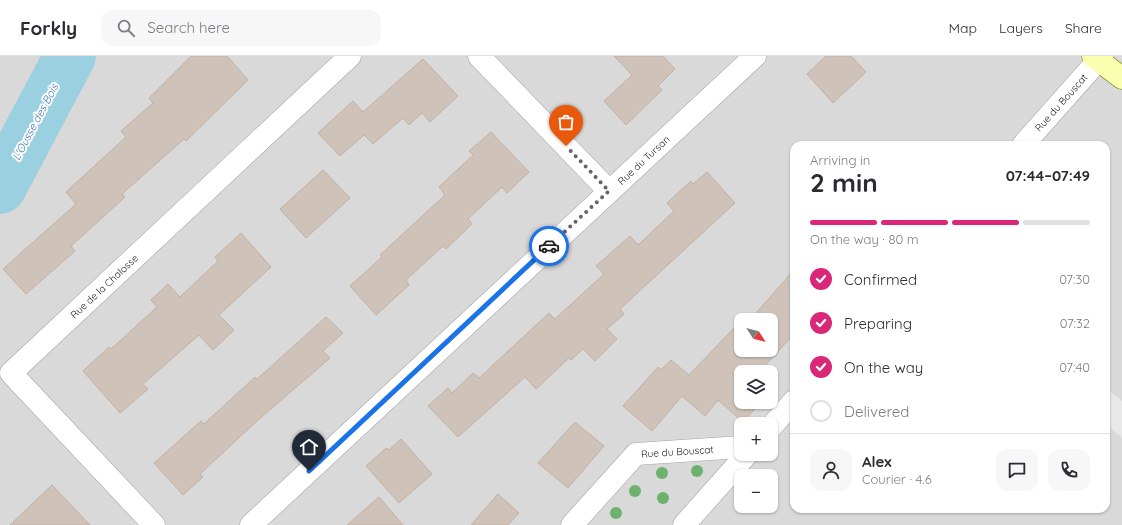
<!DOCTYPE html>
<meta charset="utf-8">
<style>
:root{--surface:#fff;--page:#f7f7f7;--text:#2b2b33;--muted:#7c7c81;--line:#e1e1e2;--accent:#db2777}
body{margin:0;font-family:Quicksand,sans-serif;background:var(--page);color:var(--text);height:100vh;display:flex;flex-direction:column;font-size:15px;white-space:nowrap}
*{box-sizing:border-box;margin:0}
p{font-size:13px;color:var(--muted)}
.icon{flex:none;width:22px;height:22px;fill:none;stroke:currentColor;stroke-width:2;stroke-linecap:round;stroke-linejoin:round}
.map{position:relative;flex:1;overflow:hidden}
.sheet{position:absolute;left:790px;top:85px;width:320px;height:372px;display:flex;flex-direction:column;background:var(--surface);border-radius:12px;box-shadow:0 1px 3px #0004}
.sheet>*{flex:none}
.needle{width:26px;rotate:126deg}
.fabs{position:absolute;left:734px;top:257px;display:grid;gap:8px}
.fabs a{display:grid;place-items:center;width:44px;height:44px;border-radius:8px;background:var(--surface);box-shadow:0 1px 3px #0004;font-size:20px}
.pin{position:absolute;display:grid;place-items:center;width:34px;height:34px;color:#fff;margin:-41px -17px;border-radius:50% 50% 50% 0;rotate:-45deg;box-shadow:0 0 4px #0007}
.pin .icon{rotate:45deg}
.courier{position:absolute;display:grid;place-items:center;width:40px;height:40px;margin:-20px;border:3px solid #1a73e8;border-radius:50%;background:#fff;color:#222;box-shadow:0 1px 5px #0007}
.head em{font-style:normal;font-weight:700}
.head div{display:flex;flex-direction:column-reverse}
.head{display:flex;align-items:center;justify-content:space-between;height:68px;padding:0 20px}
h1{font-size:26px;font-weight:700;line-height:30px}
.bar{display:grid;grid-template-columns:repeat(4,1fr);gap:6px 4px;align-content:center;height:48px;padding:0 20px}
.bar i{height:5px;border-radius:3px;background:var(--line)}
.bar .active{background:var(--accent)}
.bar p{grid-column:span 4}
.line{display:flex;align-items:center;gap:10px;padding:0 20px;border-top:1px solid var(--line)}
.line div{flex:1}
.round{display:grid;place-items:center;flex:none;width:42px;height:42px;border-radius:12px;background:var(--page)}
ol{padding:0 20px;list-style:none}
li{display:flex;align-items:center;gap:12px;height:44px}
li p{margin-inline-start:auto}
li .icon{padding:4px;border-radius:50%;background:var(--accent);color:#fff;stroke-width:4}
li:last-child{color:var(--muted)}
li i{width:22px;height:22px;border:2px solid var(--line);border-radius:50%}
header{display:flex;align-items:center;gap:24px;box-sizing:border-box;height:56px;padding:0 20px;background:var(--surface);border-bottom:1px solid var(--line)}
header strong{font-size:19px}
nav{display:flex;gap:22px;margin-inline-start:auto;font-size:14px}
.search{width:280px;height:36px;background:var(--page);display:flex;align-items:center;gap:10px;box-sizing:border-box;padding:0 14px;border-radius:12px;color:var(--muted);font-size:15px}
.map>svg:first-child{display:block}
.residential{fill:#dad9d9;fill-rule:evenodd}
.parking{fill:#e8e8e8}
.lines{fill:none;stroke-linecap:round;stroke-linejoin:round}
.river{stroke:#9bd0e1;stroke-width:52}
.building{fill:#cfc3b9;stroke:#c2b0a1}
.street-casing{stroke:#a3a3a3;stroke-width:23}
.secondary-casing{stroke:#667600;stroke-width:23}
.street{stroke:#fff;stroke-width:22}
.secondary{stroke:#f9ffae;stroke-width:22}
.tree{fill:#6cb16c}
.done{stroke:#666461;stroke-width:4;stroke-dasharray:0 7.2}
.route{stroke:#1a73e8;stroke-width:5}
.labels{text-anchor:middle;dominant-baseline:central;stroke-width:4;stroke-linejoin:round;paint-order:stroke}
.street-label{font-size:10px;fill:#1c1c1c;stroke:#fff}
.water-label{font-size:11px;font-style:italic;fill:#3f77b4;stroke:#fff}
</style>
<header>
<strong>Forkly</strong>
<div class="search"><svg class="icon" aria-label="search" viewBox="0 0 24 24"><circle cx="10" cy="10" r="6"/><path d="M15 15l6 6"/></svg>Search here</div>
<nav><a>Map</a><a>Layers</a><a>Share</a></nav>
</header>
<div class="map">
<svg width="1122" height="469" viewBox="0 0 1122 469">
<rect width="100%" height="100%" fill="#efeae0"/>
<path class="residential" d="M0 0H1122V469H0ZM794 89H1106V453H794ZM741 264H771V294H741ZM741 316H771V346H741ZM741 368H771V398H741ZM741 420H771V450H741Z"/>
<path class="parking" d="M1106 332 1122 345V382L1106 368Z"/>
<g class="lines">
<path class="river" d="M0 132 70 0"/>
</g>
<g class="building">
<path d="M191 0H227L248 24 186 85 184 83 122 138 125 141 71 190 75 195 26 238 3 213 76 148 66 136 126 81 121 75 153 47 149 42Z"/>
<path d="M614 0H663L675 13 658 30 662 34 626 69 604 45 632 19Z"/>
<path d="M826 0H851L866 16 833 47 807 18Z"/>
<path d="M423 3 458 40 430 66 422 57 409 69 403 62 373 88 364 79 340 100 318 77 353 45 363 56Z"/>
<path d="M491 76 529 116 507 137 502 131 468 163 472 168 446 193 443 190 406 224 409 229 376 259 350 230 382 201 380 199 445 139 439 131 473 99 469 95Z"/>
<path d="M323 114 350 142 306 182 280 153Z"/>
<path d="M707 116 735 147 620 253 624 258 607 273 617 283 595 305 583 293 571 304 569 302 536 333 525 321 458 381 428 350 448 332 452 337 473 317 479 322 549 257 555 263 604 218 596 210 630 180 638 189 674 155 667 147 691 125 693 128Z"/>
<path d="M241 177 271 211 219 259 234 274 213 294 199 279 143 328 148 333 120 357 83 315 109 291 111 293 157 251 151 244 168 228 180 241 218 205 215 201Z"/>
<path d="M794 214V278L759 316H741V346H761L743 366 718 344 705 360 682 340 652 375 623 350 658 311 661 314 671 304 689 319 734 272 739 277 741 275V294H771V264H750Z"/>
<path d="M326 261 343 277 323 295 330 302 257 365 200 418 203 421 183 439 154 407 201 365 204 368 255 321 257 323Z"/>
<path d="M575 366 604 390 568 432 538 407Z"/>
<path d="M401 383 432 418 399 447 366 410 386 392 389 394Z"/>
<path d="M52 429 90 469H10Z"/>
<path d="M498 438 519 457 508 469H471Z"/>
<path d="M379 441 403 469H347Z"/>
</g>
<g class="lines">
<defs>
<g id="street">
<path d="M479 0 609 135"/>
<path id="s1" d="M1023 89 1102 0"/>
<path d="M771 371 794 345"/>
<path id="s2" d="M154 469 11 317 350 0"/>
<path id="s3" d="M251 469 755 0"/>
<path id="s4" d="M572 469 636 398 741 391"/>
<path d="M684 469 747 398"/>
</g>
<path id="secondary" d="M1093 0 1122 22"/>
</defs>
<use href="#street" class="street-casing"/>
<use href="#secondary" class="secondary-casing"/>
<use href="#street" class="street"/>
<use href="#secondary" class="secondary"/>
</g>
<g class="tree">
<circle cx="697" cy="415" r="6"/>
<circle cx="662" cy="417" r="6"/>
<circle cx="635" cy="435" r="6"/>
<circle cx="663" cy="442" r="6"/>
<circle cx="616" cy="457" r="6"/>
</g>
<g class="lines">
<path class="done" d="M549 190 609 135 566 90"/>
<path class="route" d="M309 415 549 190"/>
</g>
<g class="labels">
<g class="street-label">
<text stroke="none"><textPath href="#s1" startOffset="57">Rue du Bouscat</textPath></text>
<text stroke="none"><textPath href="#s3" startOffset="536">Rue du Tursan</textPath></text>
<text stroke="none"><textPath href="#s2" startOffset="336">Rue de la Chalosse</textPath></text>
<text stroke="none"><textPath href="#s4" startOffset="137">Rue du Bouscat</textPath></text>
</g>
<g class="water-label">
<text transform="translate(35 66) rotate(-62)">L'Ousse des Bois</text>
</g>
</g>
</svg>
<div class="fabs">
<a><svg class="needle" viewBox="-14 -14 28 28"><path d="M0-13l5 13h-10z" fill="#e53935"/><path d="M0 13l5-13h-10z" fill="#7c7c81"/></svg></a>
<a><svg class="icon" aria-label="layers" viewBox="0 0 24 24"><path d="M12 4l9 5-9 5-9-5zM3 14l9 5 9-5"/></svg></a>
<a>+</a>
<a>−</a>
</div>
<div class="pin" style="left:566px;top:90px;background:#ea580c"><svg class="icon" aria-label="bag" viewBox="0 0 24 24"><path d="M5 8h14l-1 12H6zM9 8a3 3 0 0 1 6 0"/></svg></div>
<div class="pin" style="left:309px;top:415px;background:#1f2937"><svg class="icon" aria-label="home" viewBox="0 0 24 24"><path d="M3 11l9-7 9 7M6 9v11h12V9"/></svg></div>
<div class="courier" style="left:549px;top:190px"><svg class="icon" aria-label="car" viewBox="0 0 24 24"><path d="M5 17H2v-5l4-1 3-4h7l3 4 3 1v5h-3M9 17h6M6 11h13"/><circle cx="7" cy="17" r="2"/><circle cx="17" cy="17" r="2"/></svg></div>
<section class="sheet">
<div class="head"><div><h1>2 min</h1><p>Arriving in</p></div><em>07:44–07:49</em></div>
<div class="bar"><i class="active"></i><i class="active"></i><i class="active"></i><i></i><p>On the way · 80 m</p></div>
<ol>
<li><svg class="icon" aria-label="check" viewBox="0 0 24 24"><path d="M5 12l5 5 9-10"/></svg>Confirmed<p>07:30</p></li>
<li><svg class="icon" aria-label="check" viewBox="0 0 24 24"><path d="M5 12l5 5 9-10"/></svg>Preparing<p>07:32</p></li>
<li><svg class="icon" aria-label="check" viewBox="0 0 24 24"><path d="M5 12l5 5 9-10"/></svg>On the way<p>07:40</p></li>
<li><i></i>Delivered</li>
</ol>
<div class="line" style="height:72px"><a class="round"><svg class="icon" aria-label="person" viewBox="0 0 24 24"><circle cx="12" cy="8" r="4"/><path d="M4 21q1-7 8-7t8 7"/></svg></a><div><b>Alex</b><p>Courier · 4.6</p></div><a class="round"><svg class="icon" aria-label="chat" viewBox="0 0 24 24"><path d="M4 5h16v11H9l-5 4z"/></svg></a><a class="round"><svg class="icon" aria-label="phone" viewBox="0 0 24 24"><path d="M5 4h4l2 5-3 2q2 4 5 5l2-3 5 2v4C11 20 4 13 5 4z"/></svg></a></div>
</section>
</div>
